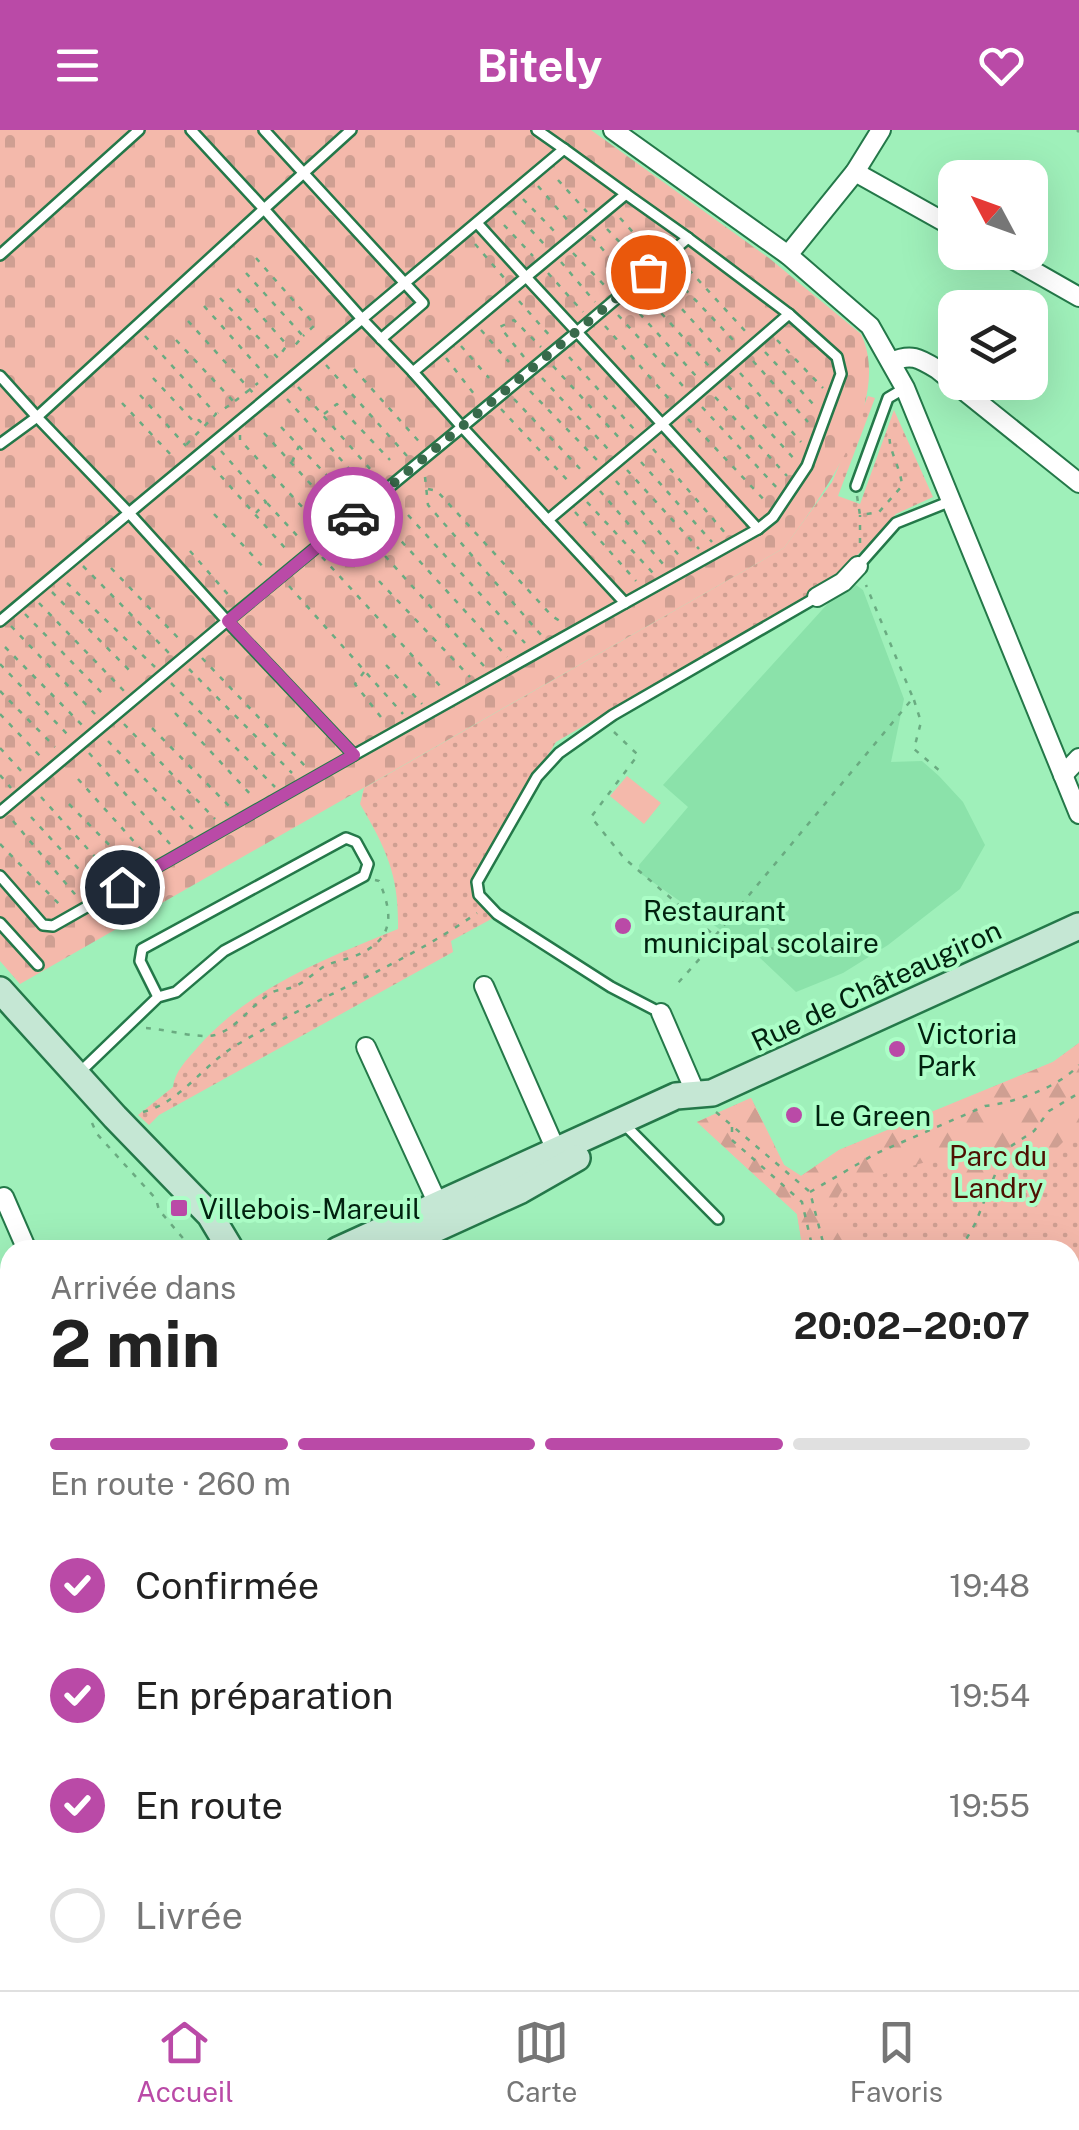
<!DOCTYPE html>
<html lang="fr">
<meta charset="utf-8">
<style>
:root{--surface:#fff;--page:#f6f6f6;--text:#222;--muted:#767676;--line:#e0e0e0;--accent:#ba4aa7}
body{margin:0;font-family:"Public Sans",sans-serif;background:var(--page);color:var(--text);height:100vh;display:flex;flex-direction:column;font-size:38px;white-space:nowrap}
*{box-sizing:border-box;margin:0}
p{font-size:32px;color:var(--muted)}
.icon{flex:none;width:55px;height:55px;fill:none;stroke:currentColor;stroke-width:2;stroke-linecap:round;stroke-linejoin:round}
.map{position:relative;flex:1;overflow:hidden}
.panel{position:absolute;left:0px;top:1110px;width:1080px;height:750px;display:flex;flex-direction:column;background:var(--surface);border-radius:30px 30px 0 0;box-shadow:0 10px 40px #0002}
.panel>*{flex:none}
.needle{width:65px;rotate:311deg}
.tools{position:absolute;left:938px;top:30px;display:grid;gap:20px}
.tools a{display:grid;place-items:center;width:110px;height:110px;border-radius:20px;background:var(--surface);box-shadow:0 10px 40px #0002;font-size:50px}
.pin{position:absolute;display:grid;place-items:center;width:85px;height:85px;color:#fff;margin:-42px;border:5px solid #fff;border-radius:50%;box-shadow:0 2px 10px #0007}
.courier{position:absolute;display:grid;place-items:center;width:100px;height:100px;margin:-50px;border:8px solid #ba4aa7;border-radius:50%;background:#fff;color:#222;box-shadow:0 2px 12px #0007}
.summary em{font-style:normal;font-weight:700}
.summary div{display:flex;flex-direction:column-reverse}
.summary{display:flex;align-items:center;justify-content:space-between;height:170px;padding:0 50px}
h1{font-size:65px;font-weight:700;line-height:75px}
.bar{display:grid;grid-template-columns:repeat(4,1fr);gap:15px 10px;align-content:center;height:120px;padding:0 50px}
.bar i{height:12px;border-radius:8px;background:var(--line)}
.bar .active{background:var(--accent)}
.bar p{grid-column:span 4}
ol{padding:0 50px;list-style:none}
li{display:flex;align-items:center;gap:30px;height:110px}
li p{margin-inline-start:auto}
li .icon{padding:10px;border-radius:50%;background:var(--accent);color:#fff;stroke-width:4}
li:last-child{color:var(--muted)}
li i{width:55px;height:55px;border:5px solid var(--line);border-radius:50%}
header{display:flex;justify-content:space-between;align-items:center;height:130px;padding:0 50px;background:var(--accent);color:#fff;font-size:45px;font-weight:700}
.menu{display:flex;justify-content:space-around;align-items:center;height:140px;border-top:2px solid var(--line);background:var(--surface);font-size:28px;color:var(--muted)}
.menu a{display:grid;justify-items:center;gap:5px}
.menu .active{color:var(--accent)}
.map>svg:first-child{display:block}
.built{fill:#8be2aa}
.grass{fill:url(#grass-dots)}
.forest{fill:url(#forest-firs)}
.cemetery{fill:url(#cemetery-stones)}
.pitch{fill:#f4b9ab}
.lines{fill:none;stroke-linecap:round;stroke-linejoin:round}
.lane-casing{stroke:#247849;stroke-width:14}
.street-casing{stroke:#247849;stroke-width:22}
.secondary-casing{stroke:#247849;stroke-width:30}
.path{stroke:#6aab81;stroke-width:2.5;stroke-dasharray:5 8;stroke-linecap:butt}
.lane{stroke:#fff;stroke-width:9}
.street{stroke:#fff;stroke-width:18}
.secondary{stroke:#c5e7d4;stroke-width:25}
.done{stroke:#386a4b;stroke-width:10;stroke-dasharray:0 18}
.route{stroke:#ba4aa7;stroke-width:12}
.poi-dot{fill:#ba4aa7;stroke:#acfec7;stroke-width:4}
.labels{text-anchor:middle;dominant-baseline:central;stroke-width:8;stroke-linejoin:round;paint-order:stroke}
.poi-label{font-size:28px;fill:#01220f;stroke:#acfec7;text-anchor:start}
.street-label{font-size:28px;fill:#01220f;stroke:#acfec7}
.park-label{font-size:28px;fill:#4e1002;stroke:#acfec7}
</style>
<header><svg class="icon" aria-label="menu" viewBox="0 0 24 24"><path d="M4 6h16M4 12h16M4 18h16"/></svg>Bitely<svg class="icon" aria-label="heart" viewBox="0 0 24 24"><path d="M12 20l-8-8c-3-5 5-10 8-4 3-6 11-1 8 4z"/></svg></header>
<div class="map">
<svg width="1079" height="1860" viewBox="0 0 1079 1860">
<defs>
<pattern id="grass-dots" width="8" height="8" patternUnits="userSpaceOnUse" patternTransform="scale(2.5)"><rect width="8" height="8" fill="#f4b9ab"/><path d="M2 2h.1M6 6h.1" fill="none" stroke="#cf9f92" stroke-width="1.8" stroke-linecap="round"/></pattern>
<pattern id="forest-firs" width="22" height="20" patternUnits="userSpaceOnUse" patternTransform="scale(2.5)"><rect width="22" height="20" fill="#f4b9ab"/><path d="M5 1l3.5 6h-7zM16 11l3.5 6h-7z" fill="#cf9f92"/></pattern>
<pattern id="cemetery-stones" width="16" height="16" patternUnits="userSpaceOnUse" patternTransform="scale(2.5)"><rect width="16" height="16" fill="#f4b9ab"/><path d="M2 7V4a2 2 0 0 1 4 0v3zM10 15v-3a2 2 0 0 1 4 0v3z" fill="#cf9f92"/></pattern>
</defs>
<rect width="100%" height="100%" fill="#9ff0ba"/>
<path class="built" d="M856 455 863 460 904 569 891 632 922 631 939 646 963 672 985 715 960 759 888 815 843 843 796 862 759 827 640 743 639 735 688 677 663 655 841 459Z"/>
<g class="grass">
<path d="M868 266 875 268 838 366 860 374 894 280 933 367 896 384 874 409 827 454 556 612 475 741C475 760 479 774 495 787L451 811 453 822 159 985 149 995 138 985 173 957C175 941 186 931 197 918 250 857 325 829 398 799 399 746 387 720 360 674L364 658 784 418 832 352Z"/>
<path d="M1079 913V1146L1070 1150V1120H803L797 1084 697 992 751 968 784 1035 801 1046 839 1020 1053 932Z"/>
<path d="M10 1725 11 1850 9 1860H0V1752H5Z"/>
</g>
<path class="forest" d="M1079 913V996L1051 1024 1033 1034 1003 1017 978 1073 967 1065 940 1028 845 1055 832 1078 861 1120H803L797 1084 697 992 751 968 784 1035 801 1046 839 1020 1053 932Z"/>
<path class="cemetery" d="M0 0H591L769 128 861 204C893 271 822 366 784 418L20 854 0 831Z"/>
<path class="pitch" d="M627 646 661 673 644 694 610 666Z"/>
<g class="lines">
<defs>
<g id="lane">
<path d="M191 0 264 79 37 287 129 383 362 189 413 242 526 147 477 93"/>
<path d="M264 0 423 173 381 209"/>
<path d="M351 0 264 79 362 189 564 19 537 0"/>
<path d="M0 125 139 0"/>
<path d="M413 242 462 297 577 202 526 147 626 64 564 19"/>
<path d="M0 246 37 287 0 314"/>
<path d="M856 356 888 268 905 258"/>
<path d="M758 399 773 387 807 336 841 244 837 227 789 184"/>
<path d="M858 436 896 393 951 371"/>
<path d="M625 473 758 399 662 294 789 184 688 108"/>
<path d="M0 491 129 383 227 491 0 682"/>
<path d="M354 625 625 473 548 390"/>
<path d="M0 746 43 795 53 796 354 625 227 491 462 297 548 390 662 294 577 202 688 108 626 64"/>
<path d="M0 793 38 835"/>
<path d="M661 883 611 857 497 784 479 765 477 752 537 647 559 623 613 585 817 467"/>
<path d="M79 943 158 867 176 862 224 821 364 746 368 734 356 712 346 708 142 819 140 831 158 867"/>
<path d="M623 993 718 1089"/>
<path d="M1070 1358 1078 1354"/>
<path d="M1077 1599 1079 1598"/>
<path d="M45 1860 47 1850"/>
<path d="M98 1860 100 1850"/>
</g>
<g id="street">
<path d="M613 0 788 125 870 196 905 258 1079 684"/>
<path d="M855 42 955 98"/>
<path d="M1000 122 1079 167"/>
<path d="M788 125 855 42 881 0"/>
<path d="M891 232C911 223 919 228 937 239L1079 353"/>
<path d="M817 467 843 452 858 436"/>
<path d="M1063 645 1079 628"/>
<path d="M484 856 559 1027"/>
<path d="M661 883 696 964"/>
<path d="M366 917 443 1085"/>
<path d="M4 1067 27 1120"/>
<path d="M1070 1215 1079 1213"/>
<path d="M0 1228 10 1251"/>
<path d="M1070 1477 1079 1473"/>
<path d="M0 1505 10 1488"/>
<path d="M1070 1640 1079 1633"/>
<path d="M1070 1782 1079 1795"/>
<path d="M224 1850 231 1860"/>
<path d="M488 1850 494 1860"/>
<path d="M693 1850 700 1860"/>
<path d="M895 1850 901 1860"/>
</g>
<g id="secondary">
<path d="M0 860 115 987 210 1085 231 1120"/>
<path d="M338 1120 676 966 712 963 1079 796"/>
<path d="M389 1120 521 1060 577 1028"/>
<path d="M0 1261 10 1258"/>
<path d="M131 1860 133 1850"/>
</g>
</defs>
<use href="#lane" class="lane-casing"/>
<use href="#street" class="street-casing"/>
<use href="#secondary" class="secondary-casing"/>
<g class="path">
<path d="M1077 0 1079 2"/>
<path d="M558 50 587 82"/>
<path d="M538 56 569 92"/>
<path d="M523 69 556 103"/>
<path d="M513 81 545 115"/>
<path d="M620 88 652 123"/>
<path d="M504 95 533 126"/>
<path d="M607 99 640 133"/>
<path d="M592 107 626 146"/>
<path d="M475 114 505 149"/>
<path d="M573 123 609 160"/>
<path d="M256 128 315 195 303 206"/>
<path d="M680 130 746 202"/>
<path d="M561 132 595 172"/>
<path d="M667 140 737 214"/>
<path d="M246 143 303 206 291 220"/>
<path d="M548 143 583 182"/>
<path d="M656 150 724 226"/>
<path d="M644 164 709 236"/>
<path d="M220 168 278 228 287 215 233 154"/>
<path d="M519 171 550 206"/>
<path d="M631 174 696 246"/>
<path d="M204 176 268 248"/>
<path d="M618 185 683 256"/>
<path d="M188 191 254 264"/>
<path d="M605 196 669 269"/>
<path d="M481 200 509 232"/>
<path d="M145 206 216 284 186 315"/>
<path d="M176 210 234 272 218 283"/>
<path d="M777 210 823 258"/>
<path d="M461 216 489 248"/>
<path d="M765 222 814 275"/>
<path d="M524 227 500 197 514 190 541 217"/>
<path d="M569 227 634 299"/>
<path d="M446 228 478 269"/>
<path d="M753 231 808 292"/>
<path d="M326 235 407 326"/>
<path d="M553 236 622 311"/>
<path d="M354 239 423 316"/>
<path d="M740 243 801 312"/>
<path d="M153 248 195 293 199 290 204 296"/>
<path d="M542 248 608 319"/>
<path d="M728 256 797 332"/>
<path d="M298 257 379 349"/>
<path d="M530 261 597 330"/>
<path d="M140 265 186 316"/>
<path d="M715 267 787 346"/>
<path d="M287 269 368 360"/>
<path d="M514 269 584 343"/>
<path d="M235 271 258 253"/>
<path d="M122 273 173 327"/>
<path d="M702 277 778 359"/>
<path d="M501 279 571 354"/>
<path d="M324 284 337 274 390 330"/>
<path d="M688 289 768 374"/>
<path d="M281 297 352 372"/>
<path d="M264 303 337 383"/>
<path d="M240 305V310L319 395"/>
<path d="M653 319 726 404"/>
<path d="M221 321 266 372 256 383"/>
<path d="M292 332 299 316"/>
<path d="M641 332 712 412"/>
<path d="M212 336 285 418"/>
<path d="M627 340 699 419"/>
<path d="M425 347 428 375 542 506"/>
<path d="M616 351 682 429"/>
<path d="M428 359 437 361 552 486 563 493"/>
<path d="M600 361 663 434"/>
<path d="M857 366 860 385 879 382 902 356C901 338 887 317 890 305"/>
<path d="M587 372 653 443"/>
<path d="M267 373 302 411"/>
<path d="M575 382 636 451"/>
<path d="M214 384 267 441"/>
<path d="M408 385 525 513"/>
<path d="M359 397 484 536"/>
<path d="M393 402 507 527"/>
<path d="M860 413V385"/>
<path d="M190 421 232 469"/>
<path d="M322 427 442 558"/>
<path d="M83 436 169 523"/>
<path d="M111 438 183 513"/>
<path d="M379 451 470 547"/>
<path d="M67 453 155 537"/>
<path d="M289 456 403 584"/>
<path d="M52 462 133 544"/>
<path d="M39 473 124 561"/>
<path d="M25 484 102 563"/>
<path d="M11 496 95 584"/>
<path d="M5 517 84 597"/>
<path d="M202 528 307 638"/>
<path d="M0 534 68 605"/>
<path d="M386 535 422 574"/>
<path d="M189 539 292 643"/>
<path d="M364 542 355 554 384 591"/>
<path d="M171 553 275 657"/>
<path d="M0 561 55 617"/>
<path d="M914 570 921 592 914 619 940 641"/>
<path d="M175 583 252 666"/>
<path d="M0 584 41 627"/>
<path d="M124 594 215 689"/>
<path d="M152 598 232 679"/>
<path d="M614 602 638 625 591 687 624 728 715 806 712 815 678 853"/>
<path d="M108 611 193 699"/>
<path d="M0 618 23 643"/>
<path d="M89 623 170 714"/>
<path d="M0 645 11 658"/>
<path d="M78 649 147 726"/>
<path d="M41 667 114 748"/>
<path d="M69 674 131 737"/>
<path d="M31 687 97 759"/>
<path d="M13 691 79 769"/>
<path d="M0 714 62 777"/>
<path d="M789 820 727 815 715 806 913 568 866 455"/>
<path d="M146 898C165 899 198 909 215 905 238 898 251 875 271 863 277 859 286 860 293 857 305 853 314 842 325 836 335 831 345 830 355 826 394 810 394 786 379 751L375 750"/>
<path d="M143 982C181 972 202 936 235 916 314 868 402 836 477 783"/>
<path d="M716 982 810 1062 825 1120"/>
<path d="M92 993 97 1004 156 1069 159 1080 193 1120"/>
<path d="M732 997V1010L802 1072 813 1120"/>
<path d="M810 1062 875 1024 985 976C1014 973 1059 957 1079 935"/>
<path d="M960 1120 975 1094 1005 1020 1034 1001 1049 981 1079 963"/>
<path d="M1070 1128 1079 1123"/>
<path d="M0 1801 5 1809 0 1842"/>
<path d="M0 1854 30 1860"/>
</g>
<use href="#lane" class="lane"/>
<use href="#street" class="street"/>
<use href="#secondary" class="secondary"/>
</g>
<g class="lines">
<path class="done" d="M353 387 648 142"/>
<path class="route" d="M122 757 354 625 228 491 353 387"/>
</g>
<g class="poi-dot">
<circle cx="623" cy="796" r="10"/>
<circle cx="897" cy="919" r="10"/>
<circle cx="794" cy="985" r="10"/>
<rect x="169" y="1068" width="20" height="20" rx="5"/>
</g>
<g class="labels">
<g class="poi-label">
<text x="643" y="780">Restaurant<tspan x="643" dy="32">municipal scolaire</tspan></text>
<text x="917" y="903">Victoria<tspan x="917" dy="32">Park</tspan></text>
<text x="814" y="985">Le Green</text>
<text x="199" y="1078">Villebois-Mareuil</text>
</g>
<g class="street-label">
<text transform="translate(876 855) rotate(-25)">Rue de Châteaugiron</text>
</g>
<g class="park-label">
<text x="998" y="1025">Parc du<tspan x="998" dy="32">Landry</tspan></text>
</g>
</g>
</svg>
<div class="tools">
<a><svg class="needle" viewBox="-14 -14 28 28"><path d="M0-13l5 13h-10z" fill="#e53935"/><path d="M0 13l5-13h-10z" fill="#767676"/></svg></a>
<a><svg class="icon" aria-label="layers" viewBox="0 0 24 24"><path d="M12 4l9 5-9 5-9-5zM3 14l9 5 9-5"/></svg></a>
</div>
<div class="pin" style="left:648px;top:142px;background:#ea580c"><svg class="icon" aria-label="bag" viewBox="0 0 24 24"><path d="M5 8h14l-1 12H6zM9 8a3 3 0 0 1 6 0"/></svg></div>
<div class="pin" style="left:122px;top:757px;background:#1f2937"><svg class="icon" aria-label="home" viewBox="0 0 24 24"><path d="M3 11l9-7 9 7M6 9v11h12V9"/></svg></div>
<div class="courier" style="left:353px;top:387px"><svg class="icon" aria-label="car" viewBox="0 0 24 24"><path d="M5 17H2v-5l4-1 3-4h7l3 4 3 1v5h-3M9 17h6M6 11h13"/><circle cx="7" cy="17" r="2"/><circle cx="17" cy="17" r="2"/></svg></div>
<section class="panel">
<div class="summary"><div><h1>2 min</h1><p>Arrivée dans</p></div><em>20:02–20:07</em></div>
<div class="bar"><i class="active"></i><i class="active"></i><i class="active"></i><i></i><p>En route · 260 m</p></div>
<ol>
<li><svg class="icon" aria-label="check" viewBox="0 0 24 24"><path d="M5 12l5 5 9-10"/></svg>Confirmée<p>19:48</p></li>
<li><svg class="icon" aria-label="check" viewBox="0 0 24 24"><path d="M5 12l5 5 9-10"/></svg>En préparation<p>19:54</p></li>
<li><svg class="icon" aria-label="check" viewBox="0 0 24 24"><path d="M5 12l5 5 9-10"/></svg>En route<p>19:55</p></li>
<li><i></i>Livrée</li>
</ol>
</section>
</div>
<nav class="menu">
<a class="active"><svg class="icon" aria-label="home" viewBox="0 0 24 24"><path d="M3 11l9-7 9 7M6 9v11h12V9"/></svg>Accueil</a>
<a><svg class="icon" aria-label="map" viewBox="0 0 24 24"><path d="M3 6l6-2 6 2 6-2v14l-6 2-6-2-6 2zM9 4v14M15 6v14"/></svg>Carte</a>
<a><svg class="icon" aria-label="saved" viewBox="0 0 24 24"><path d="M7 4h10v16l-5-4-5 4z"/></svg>Favoris</a>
</nav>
